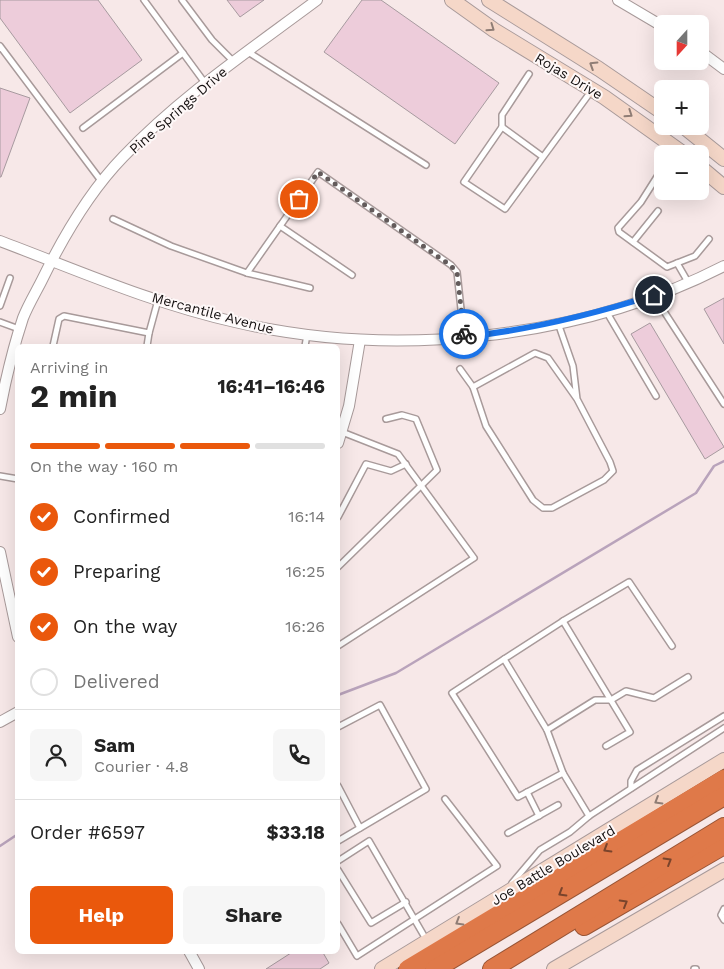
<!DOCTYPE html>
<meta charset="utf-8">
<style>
:root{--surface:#fff;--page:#f6f6f6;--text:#222;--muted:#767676;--line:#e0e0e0;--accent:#ea580c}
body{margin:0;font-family:"Work Sans",sans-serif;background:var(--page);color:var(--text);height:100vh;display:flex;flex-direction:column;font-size:19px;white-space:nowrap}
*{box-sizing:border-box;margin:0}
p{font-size:16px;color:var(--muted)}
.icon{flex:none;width:28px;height:28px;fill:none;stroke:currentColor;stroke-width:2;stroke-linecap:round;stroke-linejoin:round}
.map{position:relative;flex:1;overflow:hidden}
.details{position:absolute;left:15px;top:344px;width:325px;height:610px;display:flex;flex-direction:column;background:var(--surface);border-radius:8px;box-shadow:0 5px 20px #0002}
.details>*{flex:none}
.needle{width:32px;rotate:201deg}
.controls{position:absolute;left:654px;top:15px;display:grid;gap:10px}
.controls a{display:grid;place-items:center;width:55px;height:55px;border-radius:8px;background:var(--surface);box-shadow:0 5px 20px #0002;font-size:25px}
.pin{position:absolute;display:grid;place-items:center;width:42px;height:42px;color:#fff;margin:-21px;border:2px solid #fff;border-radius:50%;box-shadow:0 1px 5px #0007}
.courier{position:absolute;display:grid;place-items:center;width:50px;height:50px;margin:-25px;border:4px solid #1a73e8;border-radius:50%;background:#fff;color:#222;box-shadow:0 1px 6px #0007}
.summary em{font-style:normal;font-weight:700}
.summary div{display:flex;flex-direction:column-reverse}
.summary{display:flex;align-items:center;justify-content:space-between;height:85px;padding:0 15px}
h1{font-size:32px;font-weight:700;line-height:38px}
.bar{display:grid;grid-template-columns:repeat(4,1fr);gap:8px 5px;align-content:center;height:60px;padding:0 15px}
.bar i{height:6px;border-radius:4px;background:var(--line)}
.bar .on{background:var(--accent)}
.bar p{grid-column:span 4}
.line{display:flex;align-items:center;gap:12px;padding:0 15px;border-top:1px solid var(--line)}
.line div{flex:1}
.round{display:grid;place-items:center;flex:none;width:52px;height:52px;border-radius:8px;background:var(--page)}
ol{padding:0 15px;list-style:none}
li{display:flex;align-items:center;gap:15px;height:55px}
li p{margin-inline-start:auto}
li .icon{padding:5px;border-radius:50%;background:var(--accent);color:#fff;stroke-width:4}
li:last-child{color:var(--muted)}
li i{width:28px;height:28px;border:2px solid var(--line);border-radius:50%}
.button{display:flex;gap:10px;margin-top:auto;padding:10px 15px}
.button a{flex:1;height:58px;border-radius:8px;background:var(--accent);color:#fff;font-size:20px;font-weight:700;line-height:58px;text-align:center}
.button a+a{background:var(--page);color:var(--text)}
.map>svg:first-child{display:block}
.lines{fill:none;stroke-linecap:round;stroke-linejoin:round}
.stream{stroke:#b9a3bb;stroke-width:2.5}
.building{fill:#edccda;stroke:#a79a9f}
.lane-casing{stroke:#a89a9a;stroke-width:8}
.street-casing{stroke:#a89a9a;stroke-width:12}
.secondary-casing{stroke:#a89a9a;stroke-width:16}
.highway-casing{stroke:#985435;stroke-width:20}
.lane{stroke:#fff;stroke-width:5}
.street{stroke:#fff;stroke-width:10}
.secondary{stroke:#f5d7c8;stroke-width:14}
.highway{stroke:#df7949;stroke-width:18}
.oneway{stroke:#8f7d75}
.oneway2{stroke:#79442c}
.done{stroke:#635b5b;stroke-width:5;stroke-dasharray:0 9}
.route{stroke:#1a73e8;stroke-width:6}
.labels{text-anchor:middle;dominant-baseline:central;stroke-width:4;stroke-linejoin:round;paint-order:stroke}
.street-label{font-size:14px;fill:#130f0f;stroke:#fef8f8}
</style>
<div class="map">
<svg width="724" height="969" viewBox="0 0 724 969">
<rect width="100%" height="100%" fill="#f7e8e8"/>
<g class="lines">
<g class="stream">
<path d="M338 695 396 673 696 493 714 466 724 461"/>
<path d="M0 846 18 834"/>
</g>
</g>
<g class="building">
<path d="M0 0H98L142 60 70 113 0 18Z"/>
<path d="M227 0H264L240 17Z"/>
<path d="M362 0H381L499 83 455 144 324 52Z"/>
<path d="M0 88 30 98 1 177H0Z"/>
<path d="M724 298V344L704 309Z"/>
<path d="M650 323 724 447 705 459 631 334Z"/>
<path d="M294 951H322L329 963 320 969H266Z"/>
</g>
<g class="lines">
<defs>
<g id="lane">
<path d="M144 0 205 83"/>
<path d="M182 0 212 40 234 62"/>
<path d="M0 46 102 182"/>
<path d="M248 52 426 165"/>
<path d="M502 127V115L529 74"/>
<path d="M83 128 183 53"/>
<path d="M543 157 502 127 464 182 505 209 592 90"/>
<path d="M660 172 641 202 618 228 619 232 667 267 695 256 709 239"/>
<path d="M113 219 171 246 247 273 318 172 451 265 457 272 464 337"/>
<path d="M280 226 352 275"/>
<path d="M633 242 658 211"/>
<path d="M677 263 688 282"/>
<path d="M247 273 310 288"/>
<path d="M654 296 724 404"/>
<path d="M0 306 10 278"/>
<path d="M606 311 656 396"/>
<path d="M0 322 19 329"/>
<path d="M558 323 573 366 577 399 610 462 613 471 604 480 552 508H543L533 500 486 426 473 387 535 353 548 358 577 399"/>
<path d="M53 346 59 319 64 316 149 333 158 300"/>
<path d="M147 346 149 333"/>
<path d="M305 346 307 335"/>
<path d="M460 369 473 387"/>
<path d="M0 476 18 479"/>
<path d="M338 517 366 464 391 471 406 464"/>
<path d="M338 567 437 470 416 419 402 415 386 419"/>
<path d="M563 621 629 582 672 646"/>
<path d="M338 646 474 558 398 454 342 432"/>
<path d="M504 659 452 693 518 797 563 773"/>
<path d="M338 727 380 705 426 789 338 841"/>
<path d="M547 730 595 700H611L626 691 654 698 688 677"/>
<path d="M338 786 360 828"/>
<path d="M631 788V781L637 770 724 716"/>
<path d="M527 792 539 816"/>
<path d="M589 816 563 773 547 730 504 659 563 621 630 732 606 746"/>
<path d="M508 833 558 805"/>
<path d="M338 861 369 841 427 941"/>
<path d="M338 870 371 923 406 902"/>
<path d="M512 883 540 850 570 832 589 816 724 728"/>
<path d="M724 909 721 915 724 920"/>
<path d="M338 924 357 956 497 866 445 799"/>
<path d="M694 969H696"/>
</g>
<g id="street">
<path d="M618 0 662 26"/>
<path d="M700 51 724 69"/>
<path d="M0 241C77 270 154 304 235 322 392 359 580 340 724 266"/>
<path d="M0 409C6 378 13 348 23 318 28 305 36 292 42 280 63 237 89 192 123 157 180 97 250 50 317 0"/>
<path d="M338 443 349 406 360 340"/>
<path d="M0 552 18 637"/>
<path d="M0 722 18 712"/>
<path d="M189 951 199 969"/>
</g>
<g id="secondary">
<path d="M452 0 494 30 604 97 684 154"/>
<path d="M489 0 599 69 662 112"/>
<path d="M683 126 724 159"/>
<path d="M700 167 724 187"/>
<path d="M382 969 724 760"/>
<path d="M554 969 724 870"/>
</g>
<g id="highway">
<path d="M584 926 724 845"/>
<path d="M408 969 724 779"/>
<path d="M435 969 724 796"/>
<path d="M492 969 724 827"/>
</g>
</defs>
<use href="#lane" class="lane-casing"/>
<use href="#street" class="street-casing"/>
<use href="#secondary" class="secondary-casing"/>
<use href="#highway" class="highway-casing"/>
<use href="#lane" class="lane"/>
<use href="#street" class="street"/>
<use href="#secondary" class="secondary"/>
<use href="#highway" class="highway"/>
</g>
<defs><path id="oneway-chevron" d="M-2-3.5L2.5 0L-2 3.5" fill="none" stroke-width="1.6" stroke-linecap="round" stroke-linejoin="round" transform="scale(1.25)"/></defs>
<g class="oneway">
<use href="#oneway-chevron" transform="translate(491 28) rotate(35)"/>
<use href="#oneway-chevron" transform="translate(593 65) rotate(-148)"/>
<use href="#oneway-chevron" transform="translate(629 114) rotate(34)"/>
<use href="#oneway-chevron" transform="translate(658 801) rotate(149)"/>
<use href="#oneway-chevron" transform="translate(459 922) rotate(149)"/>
</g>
<g class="oneway2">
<use href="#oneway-chevron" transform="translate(607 849) rotate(149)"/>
<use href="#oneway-chevron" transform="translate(668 861) rotate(-31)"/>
<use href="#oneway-chevron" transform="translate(562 893) rotate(149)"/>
<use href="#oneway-chevron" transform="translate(624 903) rotate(-30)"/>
</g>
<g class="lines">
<path class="done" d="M299 199 318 172 450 265 457 272 464 334"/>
<path class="route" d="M464 334V337C530 330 591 315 654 295"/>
</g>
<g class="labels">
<g class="street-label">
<text transform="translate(569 76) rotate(31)">Rojas Drive</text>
<text transform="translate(178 110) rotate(-41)">Pine Springs Drive</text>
<text transform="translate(213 313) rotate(15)">Mercantile Avenue</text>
<text transform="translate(553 865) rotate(-31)">Joe Battle Boulevard</text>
</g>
</g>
</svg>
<div class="controls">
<a><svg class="needle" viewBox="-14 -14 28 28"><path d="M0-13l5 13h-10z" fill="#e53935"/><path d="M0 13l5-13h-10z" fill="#767676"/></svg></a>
<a>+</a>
<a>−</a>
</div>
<div class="pin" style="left:299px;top:199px;background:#ea580c"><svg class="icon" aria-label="bag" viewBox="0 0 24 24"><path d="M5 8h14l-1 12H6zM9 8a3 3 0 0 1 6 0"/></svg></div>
<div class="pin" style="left:654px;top:295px;background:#1f2937"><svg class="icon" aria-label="home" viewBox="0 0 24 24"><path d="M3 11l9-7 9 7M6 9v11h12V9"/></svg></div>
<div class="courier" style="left:464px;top:334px"><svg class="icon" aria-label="bike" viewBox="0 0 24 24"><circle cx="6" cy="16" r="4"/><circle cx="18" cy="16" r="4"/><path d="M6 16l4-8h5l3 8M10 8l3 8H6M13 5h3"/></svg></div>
<section class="details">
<div class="summary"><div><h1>2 min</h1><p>Arriving in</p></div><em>16:41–16:46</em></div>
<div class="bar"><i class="on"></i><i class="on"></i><i class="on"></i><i></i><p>On the way · 160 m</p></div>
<ol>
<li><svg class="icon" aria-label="check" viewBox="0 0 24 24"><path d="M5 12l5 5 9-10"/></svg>Confirmed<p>16:14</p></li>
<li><svg class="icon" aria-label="check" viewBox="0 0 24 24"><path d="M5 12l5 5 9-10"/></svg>Preparing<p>16:25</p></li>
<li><svg class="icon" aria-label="check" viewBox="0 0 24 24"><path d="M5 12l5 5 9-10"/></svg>On the way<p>16:26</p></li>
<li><i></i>Delivered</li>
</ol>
<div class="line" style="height:90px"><a class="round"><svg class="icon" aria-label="person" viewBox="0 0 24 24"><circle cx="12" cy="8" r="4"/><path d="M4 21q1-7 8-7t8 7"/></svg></a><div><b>Sam</b><p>Courier · 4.8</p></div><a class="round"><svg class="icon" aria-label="phone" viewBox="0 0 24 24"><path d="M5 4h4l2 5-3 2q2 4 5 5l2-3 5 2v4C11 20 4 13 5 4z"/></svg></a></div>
<div class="line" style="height:65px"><div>Order #6597</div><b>$33.18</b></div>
<div class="button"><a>Help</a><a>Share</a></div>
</section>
</div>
